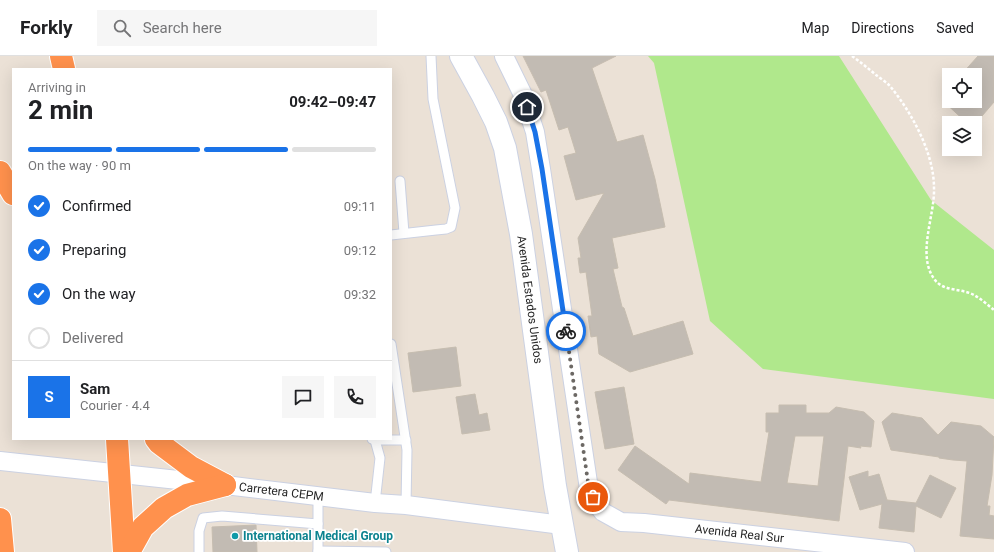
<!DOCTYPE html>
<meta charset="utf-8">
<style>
:root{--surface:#fff;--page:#f6f6f6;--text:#202124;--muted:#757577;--line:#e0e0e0;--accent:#1a73e8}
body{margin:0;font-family:Roboto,sans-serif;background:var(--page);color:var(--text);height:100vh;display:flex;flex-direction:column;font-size:15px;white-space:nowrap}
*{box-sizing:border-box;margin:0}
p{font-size:13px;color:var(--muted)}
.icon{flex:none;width:22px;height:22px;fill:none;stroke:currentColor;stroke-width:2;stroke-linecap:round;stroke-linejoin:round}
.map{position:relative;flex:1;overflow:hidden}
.sheet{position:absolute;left:12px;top:12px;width:380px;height:372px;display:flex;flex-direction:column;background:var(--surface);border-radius:0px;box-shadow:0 4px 16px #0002}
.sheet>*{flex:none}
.controls{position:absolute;left:942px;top:12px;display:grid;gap:8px}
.controls a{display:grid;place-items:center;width:40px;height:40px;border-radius:0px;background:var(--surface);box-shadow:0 4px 16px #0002;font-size:20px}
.pin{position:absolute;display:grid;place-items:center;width:34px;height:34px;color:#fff;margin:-17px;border:2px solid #fff;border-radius:50%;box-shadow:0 1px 4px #0007}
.courier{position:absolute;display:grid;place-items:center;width:40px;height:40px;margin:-20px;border:3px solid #1a73e8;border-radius:50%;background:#fff;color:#222;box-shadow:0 1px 5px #0007}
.headline em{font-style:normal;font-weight:700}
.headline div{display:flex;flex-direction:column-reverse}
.headline{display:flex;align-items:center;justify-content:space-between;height:68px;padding:0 16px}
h1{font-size:26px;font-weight:700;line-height:30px}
.bar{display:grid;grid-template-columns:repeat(4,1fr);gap:6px 4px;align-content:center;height:48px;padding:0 16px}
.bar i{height:5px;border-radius:3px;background:var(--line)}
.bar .active{background:var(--accent)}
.bar p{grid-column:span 4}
.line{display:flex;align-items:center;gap:10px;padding:0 16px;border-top:1px solid var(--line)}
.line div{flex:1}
.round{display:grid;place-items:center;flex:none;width:42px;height:42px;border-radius:0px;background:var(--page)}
ol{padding:0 16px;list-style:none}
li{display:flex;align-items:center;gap:12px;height:44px}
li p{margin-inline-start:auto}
li .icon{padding:4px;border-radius:50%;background:var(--accent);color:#fff;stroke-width:4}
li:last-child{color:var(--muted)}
li i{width:22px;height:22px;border:2px solid var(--line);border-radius:50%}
header{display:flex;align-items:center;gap:24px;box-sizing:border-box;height:56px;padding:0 20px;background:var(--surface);border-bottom:1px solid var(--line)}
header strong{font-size:19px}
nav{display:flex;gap:22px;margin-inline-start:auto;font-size:14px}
.search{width:280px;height:36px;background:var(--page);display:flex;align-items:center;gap:10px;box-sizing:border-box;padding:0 14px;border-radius:0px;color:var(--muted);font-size:15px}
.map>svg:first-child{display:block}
.green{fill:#b0e88c}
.building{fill:#c2bbb3;stroke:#c6bdb0;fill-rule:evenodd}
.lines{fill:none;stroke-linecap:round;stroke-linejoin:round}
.lane-casing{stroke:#cbd1e2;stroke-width:11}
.street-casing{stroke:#cbd1e2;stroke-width:20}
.secondary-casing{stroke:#cbd1e2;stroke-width:24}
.highway-casing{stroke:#fff;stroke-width:24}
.path{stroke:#fff;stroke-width:2.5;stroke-dasharray:3 2;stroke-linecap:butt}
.lane{stroke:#fff;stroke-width:9}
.street{stroke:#fff;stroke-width:18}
.secondary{stroke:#fff;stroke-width:22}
.highway{stroke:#ff914d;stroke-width:22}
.done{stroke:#6c6864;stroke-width:4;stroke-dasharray:0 7.2}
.route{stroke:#1a73e8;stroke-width:5}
.culture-dot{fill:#0f9aa8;stroke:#fff;stroke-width:1.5}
.labels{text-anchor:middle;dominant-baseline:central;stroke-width:3.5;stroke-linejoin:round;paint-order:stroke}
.street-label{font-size:12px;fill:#272727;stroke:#fff}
.culture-label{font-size:12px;font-weight:bold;fill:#0d838f;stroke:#fff;text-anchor:start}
</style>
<header>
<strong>Forkly</strong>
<div class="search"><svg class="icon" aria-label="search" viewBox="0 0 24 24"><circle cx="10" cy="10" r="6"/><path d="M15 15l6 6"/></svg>Search here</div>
<nav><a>Map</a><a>Directions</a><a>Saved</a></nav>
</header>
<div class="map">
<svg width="994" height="496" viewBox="0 0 994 496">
<rect width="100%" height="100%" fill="#ebe1d6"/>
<path class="green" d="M648 0H839L931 144 994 194V343L763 313 710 265 654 7Z"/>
<g class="building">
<path d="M523 0H616L592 12 617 86 643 79 655 123 665 171 612 182 618 212 613 213 622 251 624 252 633 280 683 265 693 298 630 316 599 298 597 280 591 281 588 260H592L586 216 580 217 578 202H581L578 182 604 137 576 144 564 100 576 97 568 71 559 74 546 34 541 36Z"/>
<path d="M978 0H994V46L976 67H967L943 45H975V19H961Z"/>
<path d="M456 291 461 330 413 336 408 297Z"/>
<path d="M624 331 634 388 605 393 595 336Z"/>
<path d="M475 338 479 359 487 357 490 374 462 378 456 341Z"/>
<path d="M779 349H806V357H829L836 351 864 356 874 365 871 391 860 390 861 392 848 390 839 465 669 444 666 448 618 414 635 390 689 428 690 417 761 426 769 376H766V357H779ZM795 380H824L818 430 787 427Z"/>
<path d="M892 357 922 362 938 379 951 366 981 370 994 381 992 419 987 450H990L989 459 994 460V483L960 480 967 405 953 404 939 402V401L891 394 882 366Z"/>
<path d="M868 415V421L879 418 887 444 916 447 930 419 956 432 941 462 916 450 914 476 879 472 882 448 860 454 849 421Z"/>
<path d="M256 469 257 496H213L212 471Z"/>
</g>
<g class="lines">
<defs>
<g id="lane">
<path d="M400 125 404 177"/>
<path d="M391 179 436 174 446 173 451 171 455 152 433 43 431 0"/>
<path d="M391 288 407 394 406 449"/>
<path d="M372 383 375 384H406"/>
<path d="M375 384 380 402 375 447"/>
<path d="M318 495 386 496"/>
<path d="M199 496V475L203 462 222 460 318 468"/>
<path d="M318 496V440"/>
</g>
<g id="street">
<path id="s1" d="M504 0 523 39 535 76 541 113 589 433 597 448 603 456 621 466 644 467 905 496"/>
<path id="s2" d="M0 405 225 429 375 447 406 449 562 469"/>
</g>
<g id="secondary">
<path id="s3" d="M461 0 483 40 496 66 505 92 521 178 555 430 567 496"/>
</g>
<g id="highway">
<path d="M61 0 64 13"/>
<path d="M0 116 13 138"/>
<path d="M117 383 124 496"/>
<path d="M156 383 159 387 191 411 225 429"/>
<path d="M0 463 3 496"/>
<path d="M129 496 143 471 164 452 187 439 225 429"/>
</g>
</defs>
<use href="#lane" class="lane-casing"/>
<use href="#street" class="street-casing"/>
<use href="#secondary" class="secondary-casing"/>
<use href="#highway" class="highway-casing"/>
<path class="path" d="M852 0C860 6 868 12 876 19 880 22 886 26 890 30 912 57 934 97 934 132 935 160 916 200 935 224 944 236 962 232 974 239 981 243 988 249 994 254"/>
<use href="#lane" class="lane"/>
<use href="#street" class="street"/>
<use href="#secondary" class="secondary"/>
<use href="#highway" class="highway"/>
</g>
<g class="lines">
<path class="done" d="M566 275 589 433 593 441"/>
<path class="route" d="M527 51 535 76 542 113 566 275"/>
</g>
<circle class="culture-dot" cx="235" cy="480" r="4"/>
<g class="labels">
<g class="street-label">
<text stroke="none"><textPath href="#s3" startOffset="256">Avenida Estados Unidos</textPath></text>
<text stroke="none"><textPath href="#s2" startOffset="283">Carretera CEPM</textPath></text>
<text stroke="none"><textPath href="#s1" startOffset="610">Avenida Real Sur</textPath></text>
</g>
<g class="culture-label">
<text x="243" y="480">International Medical Group</text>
</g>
</g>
</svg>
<div class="controls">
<a><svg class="icon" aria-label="locate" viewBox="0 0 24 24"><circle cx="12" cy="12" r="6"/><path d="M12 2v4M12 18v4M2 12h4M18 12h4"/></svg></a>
<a><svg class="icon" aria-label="layers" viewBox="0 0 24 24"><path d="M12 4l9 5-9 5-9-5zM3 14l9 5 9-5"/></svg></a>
</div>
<div class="pin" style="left:593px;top:441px;background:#ea580c"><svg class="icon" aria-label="bag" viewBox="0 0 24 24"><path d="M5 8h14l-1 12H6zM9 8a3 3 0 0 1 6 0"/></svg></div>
<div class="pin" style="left:527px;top:51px;background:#1f2937"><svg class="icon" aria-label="home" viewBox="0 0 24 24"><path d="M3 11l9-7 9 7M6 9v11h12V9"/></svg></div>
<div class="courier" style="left:566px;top:275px"><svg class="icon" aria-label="bike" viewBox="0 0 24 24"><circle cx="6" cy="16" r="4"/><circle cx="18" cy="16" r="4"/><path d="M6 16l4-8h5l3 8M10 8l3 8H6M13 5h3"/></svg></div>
<section class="sheet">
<div class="headline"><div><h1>2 min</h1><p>Arriving in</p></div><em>09:42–09:47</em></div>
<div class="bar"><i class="active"></i><i class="active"></i><i class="active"></i><i></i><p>On the way · 90 m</p></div>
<ol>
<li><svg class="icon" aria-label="check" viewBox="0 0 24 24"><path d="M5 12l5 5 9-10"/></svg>Confirmed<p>09:11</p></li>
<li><svg class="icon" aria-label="check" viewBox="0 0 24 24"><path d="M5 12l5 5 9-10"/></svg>Preparing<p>09:12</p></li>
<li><svg class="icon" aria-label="check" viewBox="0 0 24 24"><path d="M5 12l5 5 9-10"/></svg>On the way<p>09:32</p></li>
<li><i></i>Delivered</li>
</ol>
<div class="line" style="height:72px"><b class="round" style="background:var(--accent);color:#fff">S</b><div><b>Sam</b><p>Courier · 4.4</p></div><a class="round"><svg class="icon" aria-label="chat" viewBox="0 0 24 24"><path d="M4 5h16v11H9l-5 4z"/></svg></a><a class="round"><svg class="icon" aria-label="phone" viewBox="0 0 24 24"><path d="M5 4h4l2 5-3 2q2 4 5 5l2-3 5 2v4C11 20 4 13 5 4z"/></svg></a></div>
</section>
</div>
